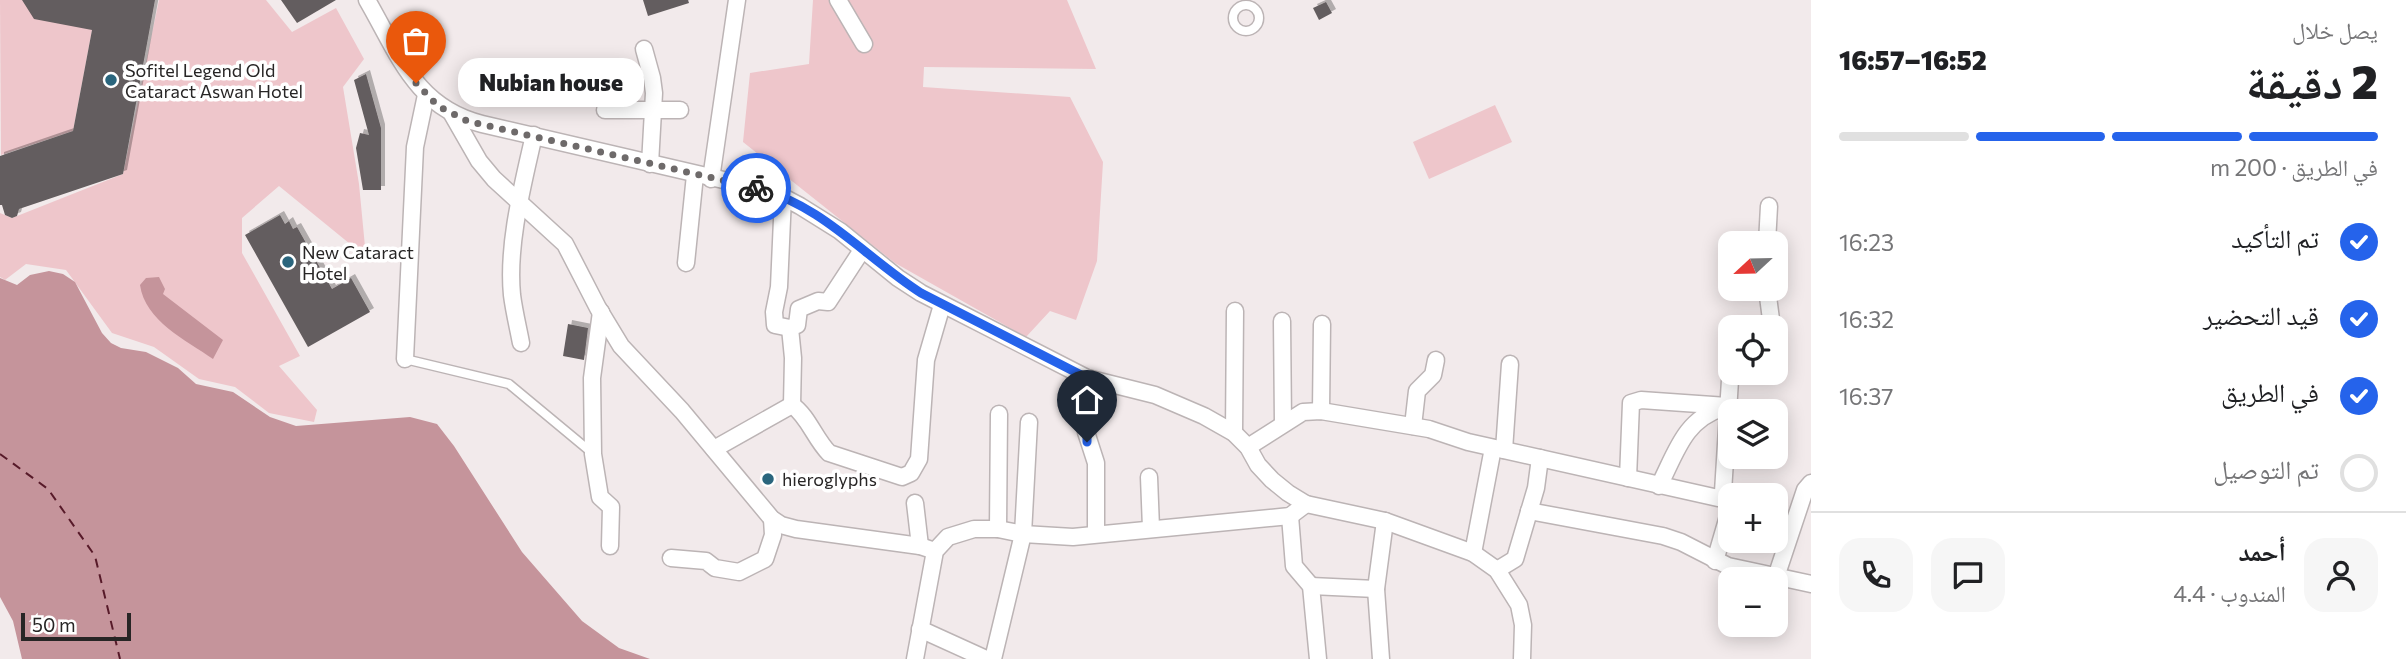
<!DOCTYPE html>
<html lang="ar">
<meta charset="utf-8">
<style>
:root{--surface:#fff;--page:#f6f6f6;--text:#202124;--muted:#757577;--line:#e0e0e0;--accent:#2563eb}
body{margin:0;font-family:Commissioner,"Noto Naskh Arabic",sans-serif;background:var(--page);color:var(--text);direction:rtl;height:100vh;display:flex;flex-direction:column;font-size:26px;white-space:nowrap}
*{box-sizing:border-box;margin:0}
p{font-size:23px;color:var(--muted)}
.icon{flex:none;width:38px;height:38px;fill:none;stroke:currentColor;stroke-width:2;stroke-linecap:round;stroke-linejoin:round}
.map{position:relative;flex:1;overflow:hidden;direction:ltr}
.details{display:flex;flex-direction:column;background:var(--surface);width:595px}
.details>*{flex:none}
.needle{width:46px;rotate:248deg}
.buttons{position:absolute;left:1718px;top:231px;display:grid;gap:14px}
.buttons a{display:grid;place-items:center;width:70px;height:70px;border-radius:14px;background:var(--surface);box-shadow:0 4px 18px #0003;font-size:35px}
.scale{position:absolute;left:21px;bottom:18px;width:110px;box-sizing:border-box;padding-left:7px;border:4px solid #272525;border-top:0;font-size:19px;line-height:24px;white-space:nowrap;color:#272525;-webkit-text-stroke:5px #fff;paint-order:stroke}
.pin{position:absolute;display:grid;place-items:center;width:60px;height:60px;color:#fff;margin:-72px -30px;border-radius:50% 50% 50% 0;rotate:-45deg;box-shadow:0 0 7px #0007}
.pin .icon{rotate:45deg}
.courier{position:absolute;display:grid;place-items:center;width:70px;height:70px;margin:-35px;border:5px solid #2563eb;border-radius:50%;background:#fff;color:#222;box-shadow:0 2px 9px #0007}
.bubble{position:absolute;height:49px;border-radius:21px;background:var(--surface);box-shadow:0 4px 18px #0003;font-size:23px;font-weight:800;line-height:49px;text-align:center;direction:rtl}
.headline em{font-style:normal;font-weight:800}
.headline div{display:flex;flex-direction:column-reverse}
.headline{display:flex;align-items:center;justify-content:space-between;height:119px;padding:0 28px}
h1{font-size:46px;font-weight:800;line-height:52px}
.bar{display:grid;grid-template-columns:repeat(4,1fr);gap:10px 7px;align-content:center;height:84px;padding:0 28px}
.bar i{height:9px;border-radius:5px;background:var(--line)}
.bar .current{background:var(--accent)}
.bar p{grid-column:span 4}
.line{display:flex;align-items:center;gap:18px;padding:0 28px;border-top:2px solid var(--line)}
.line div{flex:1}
.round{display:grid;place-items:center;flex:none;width:74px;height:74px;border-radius:21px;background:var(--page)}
ol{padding:0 28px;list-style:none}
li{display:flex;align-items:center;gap:21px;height:77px}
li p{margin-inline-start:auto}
li .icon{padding:7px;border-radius:50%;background:var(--accent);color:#fff;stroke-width:4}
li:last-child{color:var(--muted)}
li i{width:38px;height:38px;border:4px solid var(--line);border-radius:50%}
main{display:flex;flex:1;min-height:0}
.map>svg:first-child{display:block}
.green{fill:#eec6cb}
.water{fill:#c5949b}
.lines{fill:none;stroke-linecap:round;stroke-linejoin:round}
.ferry{stroke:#571a29;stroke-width:2;stroke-dasharray:9 7;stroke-linecap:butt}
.building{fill:#635d5e;filter:url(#shadow)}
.service-casing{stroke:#bcb4b5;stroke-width:11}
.minor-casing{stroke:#bcb4b5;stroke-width:19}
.service{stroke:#fff;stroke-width:8}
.minor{stroke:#fff;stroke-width:16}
.done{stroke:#6e6a6a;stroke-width:7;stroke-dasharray:0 12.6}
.route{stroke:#2563eb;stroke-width:9}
.poi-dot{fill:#2a657d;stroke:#fff;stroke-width:2.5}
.labels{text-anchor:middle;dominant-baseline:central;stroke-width:7;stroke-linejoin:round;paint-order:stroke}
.poi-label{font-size:18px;fill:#272525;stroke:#fff;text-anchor:start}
</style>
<main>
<section class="details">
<div class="headline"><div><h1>2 دقيقة</h1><p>يصل خلال</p></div><em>16:52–16:57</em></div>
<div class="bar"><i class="current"></i><i class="current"></i><i class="current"></i><i></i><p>في الطريق · 200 m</p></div>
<ol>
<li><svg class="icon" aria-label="check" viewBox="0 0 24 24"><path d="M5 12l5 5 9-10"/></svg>تم التأكيد<p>16:23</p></li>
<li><svg class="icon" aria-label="check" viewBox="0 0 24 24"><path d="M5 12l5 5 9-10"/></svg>قيد التحضير<p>16:32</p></li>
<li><svg class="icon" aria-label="check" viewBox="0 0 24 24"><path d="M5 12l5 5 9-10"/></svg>في الطريق<p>16:37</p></li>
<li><i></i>تم التوصيل</li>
</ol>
<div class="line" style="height:126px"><a class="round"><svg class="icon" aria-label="person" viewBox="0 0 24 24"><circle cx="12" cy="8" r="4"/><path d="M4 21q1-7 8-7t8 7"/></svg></a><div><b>أحمد</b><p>المندوب · 4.4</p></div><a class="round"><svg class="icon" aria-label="chat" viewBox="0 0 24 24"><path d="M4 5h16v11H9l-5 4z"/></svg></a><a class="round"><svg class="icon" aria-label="phone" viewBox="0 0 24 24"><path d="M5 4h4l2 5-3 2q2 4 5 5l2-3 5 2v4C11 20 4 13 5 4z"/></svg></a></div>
</section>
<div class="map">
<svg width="1811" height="659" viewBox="0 0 1811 659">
<defs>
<filter id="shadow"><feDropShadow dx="4" dy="-4" stdDeviation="0" flood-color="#0004"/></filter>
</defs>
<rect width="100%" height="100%" fill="#f2eaeb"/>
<g class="green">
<path d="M0 0H22L92 30 73 131 1 155Z"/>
<path d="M159 0H266L292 32 336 8 364 59 343 87 359 184 366 257 279 186 242 218V253L300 356 279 366 317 410 314 422 269 413 235 387 199 379 154 347 112 333 66 270 26 264 5 280 0 277V213L12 218 123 174Z"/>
<path d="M813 0H1067L1096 69 924 67 923 87 1070 97 1103 162 1097 261 1076 320 1050 311 1026 337 895 263 743 142 750 73 809 64Z"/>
<path d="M1495 105 1512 142 1429 179 1413 142Z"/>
</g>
<g class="water">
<path d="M49 271 63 274 75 282 102 333 111 343 121 348 146 352 178 368 196 384 233 392 270 417 296 426 410 417 437 424 454 446 522 552 582 621 619 648 650 659H22L13 621 0 597V278L17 285 30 275Z"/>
<path d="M159 277 165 289 163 294 223 340 213 359C186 340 145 321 140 285L146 278Z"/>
</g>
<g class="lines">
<path class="ferry" d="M0 454 48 489 95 556 120 659"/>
</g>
<g class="building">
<path d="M22 0H155L123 174 19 209 17 216 12 218 5 215 2 205H0V156L73 131 92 30 34 19Z"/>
<path d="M281 0H336L297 23Z"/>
<path d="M643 0H688L689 3 648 16Z"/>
<path d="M1326 2 1332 13 1319 20 1313 8Z"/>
<path d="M366 74 381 128V190H363L356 148 360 133 369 135 354 80Z"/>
<path d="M280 215 285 224 289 221 293 229 297 227 332 289 351 278 370 312 308 347 245 235Z"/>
<path d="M568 324 588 328 584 360 563 356Z"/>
</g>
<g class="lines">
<defs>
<g id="service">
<circle cx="1246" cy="18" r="13"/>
<path d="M405 359 509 384 591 452"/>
</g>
<g id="minor">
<path d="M367 0C399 55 415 107 482 124L745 185 783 197 800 206 840 231 898 278 921 293 1087 378 1155 395 1204 416 1234 433 1248 447 1258 465 1272 480 1288 493 1306 504 1385 521 1473 553 1497 570 1519 605 1523 625 1522 659"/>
<path d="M838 0 864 44"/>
<path d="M644 49 652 78 654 93 650 164"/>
<path d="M605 110H680"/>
<path d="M452 114 479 161 494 179 565 244 598 308 621 346 682 411 772 519 781 525 796 529 920 546 935 551"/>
<path d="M711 179 737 0"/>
<path d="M783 197 779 287 774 312 775 325 790 328"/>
<path d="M1767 243 1769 206"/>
<path d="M686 263 695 175"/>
<path d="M1767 289 1772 327"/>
<path d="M601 312 592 378 593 454 600 497 611 507 610 546"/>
<path d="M1282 321 1283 424"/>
<path d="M521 343C518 327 514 311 512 295 507 244 523 184 534 135"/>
<path d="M405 359 415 147 426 95"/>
<path d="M1087 378 1086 432 1096 463V533"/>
<path d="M792 405 793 358 790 328 797 325 799 309 818 301 828 302 862 250"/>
<path d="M1321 411 1322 324"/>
<path d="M1413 426 1417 391 1433 375 1436 360"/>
<path d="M1234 433 1235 311"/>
<path d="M1248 447 1303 412 1321 411 1429 429 1468 442 1718 498 1723 492 1731 364"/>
<path d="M714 449 792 405C808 416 815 439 829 453L902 477 911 473 919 459 926 360 942 305"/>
<path d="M1504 450 1510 364"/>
<path d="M1149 477 1151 528"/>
<path d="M1628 478 1631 403 1641 400 1727 406"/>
<path d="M1659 486C1676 453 1684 420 1722 408"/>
<path d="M915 503 920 546"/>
<path d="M1529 511 1663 536 1681 542 1728 566 1811 584"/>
<path d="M1290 516 1294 566 1311 586 1318 659"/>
<path d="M998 529 999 414"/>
<path d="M1473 553 1493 448"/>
<path d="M671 558 706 561 715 568 739 572 765 559 773 535 772 519"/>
<path d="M1715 561 1731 506"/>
<path d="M1497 570 1515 559 1536 488 1540 458"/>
<path d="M1776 577 1805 490 1811 483"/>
<path d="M1311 586 1376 589"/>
<path d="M920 629 986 659"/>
<path d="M915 659 935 551 948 537 974 529H998L1023 534 1073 537 1290 516 1306 504"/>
<path d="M993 659 1023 534 1029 422"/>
<path d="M1381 659 1376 589 1385 521"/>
</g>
</defs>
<use href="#service" class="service-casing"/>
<use href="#minor" class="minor-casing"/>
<use href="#service" class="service"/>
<use href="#minor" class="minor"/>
</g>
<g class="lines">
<path class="done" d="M416 83 438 106 467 121 756 188"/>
<path class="route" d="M756 188C821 204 866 258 921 293L1087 378V442"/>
</g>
<g class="poi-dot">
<circle cx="111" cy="80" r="7"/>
<circle cx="288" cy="262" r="7"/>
<circle cx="768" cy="479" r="7"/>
</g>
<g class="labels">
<g class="poi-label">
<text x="125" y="70">Sofitel Legend Old<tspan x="125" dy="21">Cataract Aswan Hotel</tspan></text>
<text x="302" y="252">New Cataract<tspan x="302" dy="21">Hotel</tspan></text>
<text x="782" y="479">hieroglyphs</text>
</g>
</g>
</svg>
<div class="buttons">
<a><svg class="needle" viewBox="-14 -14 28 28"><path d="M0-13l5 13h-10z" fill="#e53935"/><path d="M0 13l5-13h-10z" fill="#757577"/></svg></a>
<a><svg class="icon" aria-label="locate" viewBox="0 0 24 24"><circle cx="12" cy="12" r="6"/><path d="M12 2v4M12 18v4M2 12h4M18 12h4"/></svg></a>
<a><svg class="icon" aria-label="layers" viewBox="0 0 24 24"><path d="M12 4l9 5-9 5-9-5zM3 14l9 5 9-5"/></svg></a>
<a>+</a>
<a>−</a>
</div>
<div class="scale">50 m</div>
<div class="pin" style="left:416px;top:83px;background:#ea580c"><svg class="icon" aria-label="bag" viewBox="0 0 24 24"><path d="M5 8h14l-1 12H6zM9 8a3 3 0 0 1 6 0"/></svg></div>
<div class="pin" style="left:1087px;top:442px;background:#1f2937"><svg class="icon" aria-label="home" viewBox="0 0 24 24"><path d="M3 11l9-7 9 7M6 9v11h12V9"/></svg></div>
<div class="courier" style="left:756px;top:188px"><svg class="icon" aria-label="bike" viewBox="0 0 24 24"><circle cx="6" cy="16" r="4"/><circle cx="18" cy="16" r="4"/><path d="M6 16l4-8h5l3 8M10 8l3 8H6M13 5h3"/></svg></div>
<div class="bubble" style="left:458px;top:58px;width:186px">Nubian house</div>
</div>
</main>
